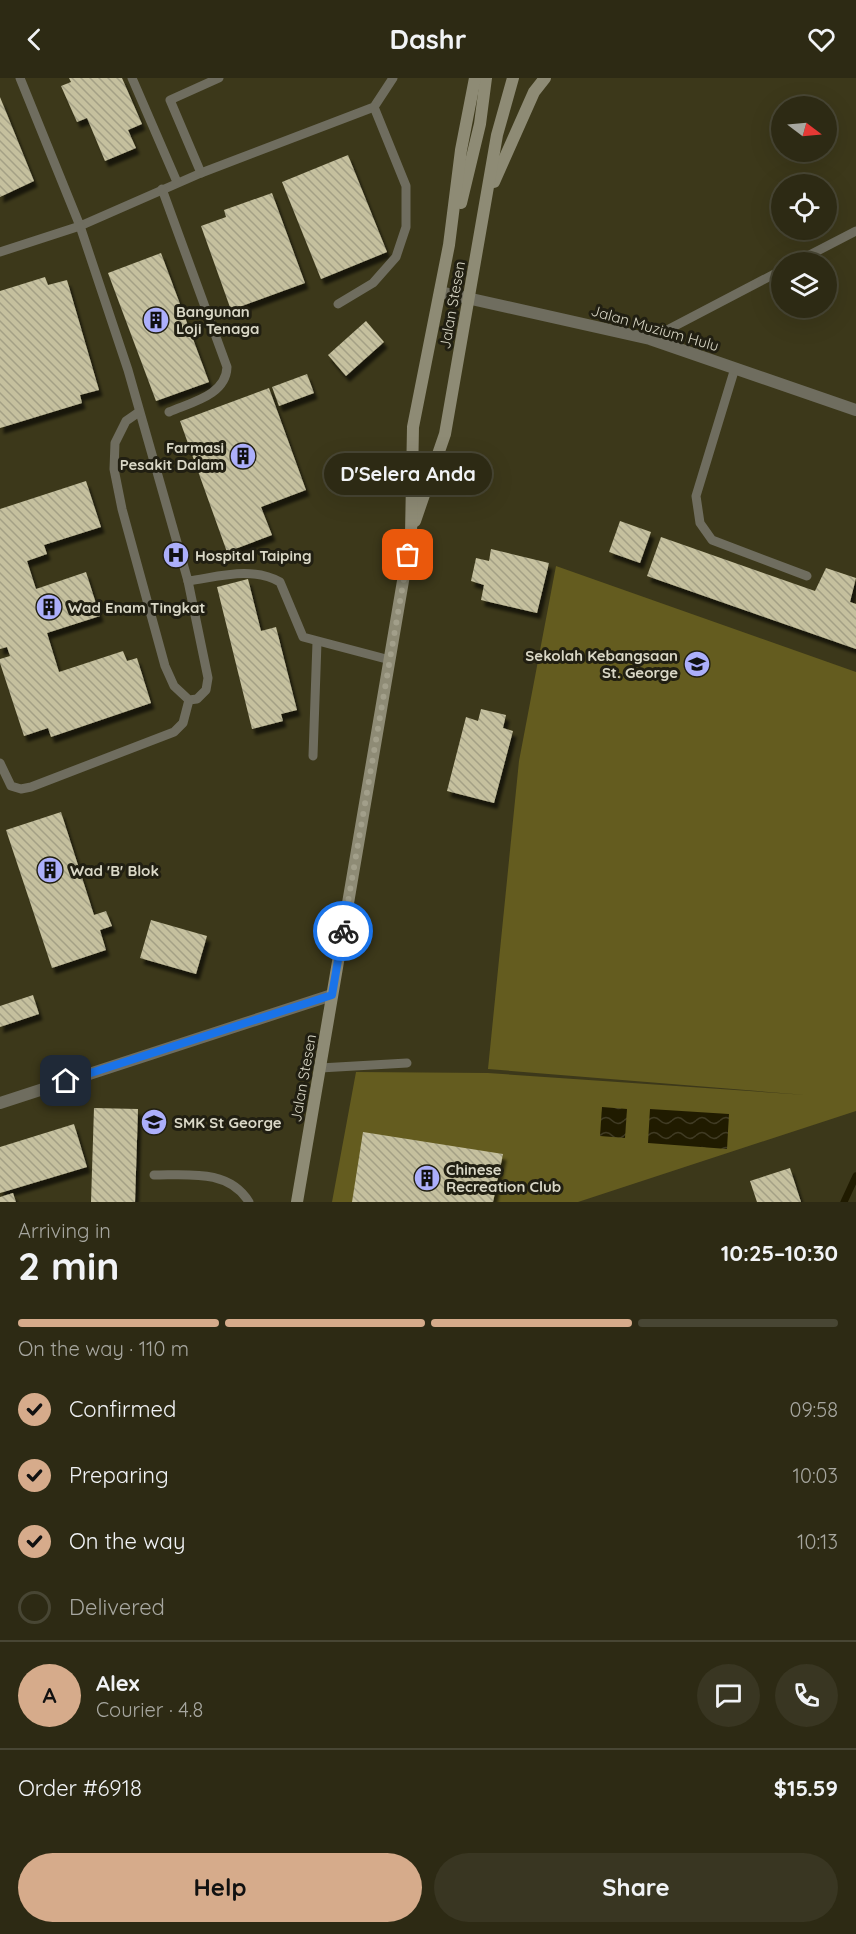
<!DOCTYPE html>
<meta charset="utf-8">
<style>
:root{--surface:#2d2a14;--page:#393622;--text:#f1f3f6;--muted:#a7a7a0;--line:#484634;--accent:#d6ab8b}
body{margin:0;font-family:Quicksand,sans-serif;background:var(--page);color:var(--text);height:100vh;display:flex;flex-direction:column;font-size:22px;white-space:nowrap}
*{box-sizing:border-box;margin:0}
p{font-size:20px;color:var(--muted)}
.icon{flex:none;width:33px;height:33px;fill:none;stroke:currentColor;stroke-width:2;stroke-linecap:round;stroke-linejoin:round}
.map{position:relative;height:1124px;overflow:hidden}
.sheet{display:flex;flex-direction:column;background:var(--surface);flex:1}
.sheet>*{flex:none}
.needle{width:39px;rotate:106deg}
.fabs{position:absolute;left:771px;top:18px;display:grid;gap:12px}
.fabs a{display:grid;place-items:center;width:66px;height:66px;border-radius:50%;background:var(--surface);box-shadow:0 6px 24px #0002,0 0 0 2px var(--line);font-size:30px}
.pin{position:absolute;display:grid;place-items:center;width:51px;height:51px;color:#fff;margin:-26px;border-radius:12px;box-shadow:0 3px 9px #0006}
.courier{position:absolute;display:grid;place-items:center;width:60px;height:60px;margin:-30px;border:4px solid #1a73e8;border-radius:50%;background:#fff;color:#222;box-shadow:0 2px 8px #0007}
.bubble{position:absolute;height:42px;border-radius:21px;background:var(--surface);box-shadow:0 6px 24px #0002,0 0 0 2px var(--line);font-size:20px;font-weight:700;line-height:42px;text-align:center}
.headline em{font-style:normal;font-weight:700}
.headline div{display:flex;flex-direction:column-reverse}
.headline{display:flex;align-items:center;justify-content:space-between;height:102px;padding:0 18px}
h1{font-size:39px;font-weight:700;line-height:45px}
.bar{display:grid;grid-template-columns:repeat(4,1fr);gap:9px 6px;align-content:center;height:72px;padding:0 18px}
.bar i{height:8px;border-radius:4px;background:var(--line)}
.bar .current{background:var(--accent)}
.bar p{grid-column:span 4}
.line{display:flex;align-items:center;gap:15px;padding:0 18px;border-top:2px solid var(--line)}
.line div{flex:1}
.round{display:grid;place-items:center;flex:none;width:63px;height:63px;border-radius:32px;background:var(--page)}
ol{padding:0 18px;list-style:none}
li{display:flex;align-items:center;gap:18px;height:66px}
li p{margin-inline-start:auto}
li .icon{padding:6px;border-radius:50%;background:var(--accent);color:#111;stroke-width:4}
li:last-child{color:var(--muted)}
li i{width:33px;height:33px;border:3px solid var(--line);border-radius:50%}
.button{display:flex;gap:12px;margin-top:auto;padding:12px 18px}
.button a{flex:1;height:69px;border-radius:36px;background:var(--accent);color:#111;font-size:24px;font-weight:700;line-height:69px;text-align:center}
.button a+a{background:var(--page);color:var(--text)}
header{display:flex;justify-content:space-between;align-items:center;height:78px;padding:0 18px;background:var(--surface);font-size:27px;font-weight:700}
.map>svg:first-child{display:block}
.park{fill:#645c1f}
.water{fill:url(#water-waves)}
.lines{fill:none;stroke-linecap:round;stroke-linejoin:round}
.stream{stroke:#201b00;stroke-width:7}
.building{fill:url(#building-back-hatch);filter:url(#shadow)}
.service{stroke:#6f6d5f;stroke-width:9}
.minor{stroke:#6f6d5f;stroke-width:12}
.tertiary{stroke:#6f6d5f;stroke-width:12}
.secondary{stroke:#8e8b75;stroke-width:12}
.done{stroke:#a29f8a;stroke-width:6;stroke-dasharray:0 10.8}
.route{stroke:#1a73e8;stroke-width:8}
.labels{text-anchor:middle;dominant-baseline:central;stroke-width:6;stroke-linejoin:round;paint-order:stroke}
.street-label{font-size:15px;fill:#d9d7c6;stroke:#211f12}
.poi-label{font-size:15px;font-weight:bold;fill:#d9d7c6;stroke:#211f12;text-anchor:start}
</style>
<header><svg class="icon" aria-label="back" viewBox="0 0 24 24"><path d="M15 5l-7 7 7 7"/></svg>Dashr<svg class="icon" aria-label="heart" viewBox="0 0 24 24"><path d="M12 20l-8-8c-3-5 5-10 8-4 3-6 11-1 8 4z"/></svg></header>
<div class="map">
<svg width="856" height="1124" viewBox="0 0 856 1124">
<defs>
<pattern id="water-waves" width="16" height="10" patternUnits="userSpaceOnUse" patternTransform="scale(1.5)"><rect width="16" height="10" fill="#201b00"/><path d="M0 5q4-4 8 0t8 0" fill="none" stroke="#403b24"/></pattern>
<pattern id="building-back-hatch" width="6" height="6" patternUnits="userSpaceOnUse" patternTransform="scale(1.5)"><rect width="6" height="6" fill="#c5c09e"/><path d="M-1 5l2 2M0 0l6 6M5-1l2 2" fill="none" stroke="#a4a085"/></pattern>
<filter id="shadow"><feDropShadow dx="3.5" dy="6" stdDeviation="1.5" flood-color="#0009"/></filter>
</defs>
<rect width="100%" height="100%" fill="#3c381a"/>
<path class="park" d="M556 488 856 594V1033L578 1124H332L356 994 488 995 806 1017 488 991 519 683Z"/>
<g class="water">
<path d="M602 1029 627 1031 625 1060 600 1058Z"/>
<path d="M650 1031 729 1036 727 1071 648 1065Z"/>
</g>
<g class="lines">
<path class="stream" d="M844 1124 856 1098"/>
</g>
<g class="building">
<path d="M69 0H122L142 46 128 52 136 70 105 83 87 40 77 44 61 8 71 4Z"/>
<path d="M0 19 34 103 0 119Z"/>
<path d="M348 77 387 174 321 201 282 104Z"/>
<path d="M272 115 305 205 231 232 201 148 226 139 224 132Z"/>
<path d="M161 175 209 304 156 323 108 195Z"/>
<path d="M45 199 48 207 67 202 99 312 80 317 82 325 0 350V213Z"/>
<path d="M366 243 384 264 346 298 328 277Z"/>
<path d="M307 296 314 315 279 328 272 309Z"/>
<path d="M269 310 306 412 261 429 272 457 227 474 180 343Z"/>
<path d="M86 403 101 449 44 467 47 476 27 483 36 511 86 494 100 538 47 555 59 594 123 573 127 583 137 580 151 625 51 659 48 650 24 658 0 585V581L10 578 7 569 0 571V431Z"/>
<path d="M620 443 651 454 640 485 609 474Z"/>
<path d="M661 459 815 513 826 490 856 500 850 524 856 526V571L647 498Z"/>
<path d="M491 471 549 485 537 535 481 522 484 507 471 503 476 480 489 483Z"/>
<path d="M248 501 261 553 276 549 297 632 281 636 283 643 252 651 217 509Z"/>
<path d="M481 631 506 637 503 650 513 653 494 725 447 713 466 639 478 643Z"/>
<path d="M61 734 94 837 106 833 112 848 100 852 106 872 52 890 6 752Z"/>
<path d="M151 842 207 858 196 896 140 880Z"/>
<path d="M33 917 39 936 0 949V928Z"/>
<path d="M94 1030 138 1031 135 1124H91Z"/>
<path d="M74 1046 87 1089 0 1115V1069Z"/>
<path d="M363 1054 503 1076 493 1124H352Z"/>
<path d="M790 1090 801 1124H757L750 1103Z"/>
<path d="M13 1115 16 1124H0V1119Z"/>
</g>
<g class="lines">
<g class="service">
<path d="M20 0 80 148 201 95 374 29 393 0"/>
<path d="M132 0 177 104"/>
<path d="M201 95 170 22 219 0"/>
<path d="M162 111 227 289C226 317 192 324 169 334"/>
<path d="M0 174 80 148 128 292 188 503C218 499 252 488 280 504L303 559 390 582"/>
<path d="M796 184 856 153"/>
<path d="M338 226 373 205 396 179 406 149V108L374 29"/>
<path d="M650 261 782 192"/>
<path d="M735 290 696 418 700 445 712 462 807 498"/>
<path d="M139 334 126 343 115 365 114 391 122 431 165 588 174 608 189 622 197 621 206 612 208 600 188 503"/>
<path d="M313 678 317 564"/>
<path d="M0 685 11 708 21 711 31 709 174 654 183 645 189 622"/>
<path d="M320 990 407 985"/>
<path d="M154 1097C188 1097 229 1091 249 1124"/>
</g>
<path class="minor" d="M440 214 650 261 856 332"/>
<path class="tertiary" d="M0 1025 332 917"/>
<g class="secondary">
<path d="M494 104 534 14 545 0"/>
<path d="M461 125 480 46 486 0"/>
<path d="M415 443 445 356 497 57 513 0"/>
<path d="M297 1124 411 456 413 349 449 167 461 72 475 0"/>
</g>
</g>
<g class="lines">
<path class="done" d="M343 853 408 477"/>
<path class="route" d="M66 1003 332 917 343 853"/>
</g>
<defs>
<symbol id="building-disc" viewBox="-11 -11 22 22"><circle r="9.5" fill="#acaffb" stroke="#211f12"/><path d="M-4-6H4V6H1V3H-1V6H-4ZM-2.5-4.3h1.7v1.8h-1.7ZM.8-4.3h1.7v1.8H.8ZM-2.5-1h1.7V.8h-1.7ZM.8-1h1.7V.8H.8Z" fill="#111"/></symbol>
<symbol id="hospital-disc" viewBox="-11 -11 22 22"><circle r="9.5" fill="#acaffb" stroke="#211f12"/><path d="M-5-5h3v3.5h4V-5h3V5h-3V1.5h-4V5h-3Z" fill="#111"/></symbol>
<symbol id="school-disc" viewBox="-11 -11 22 22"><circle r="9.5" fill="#acaffb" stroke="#211f12"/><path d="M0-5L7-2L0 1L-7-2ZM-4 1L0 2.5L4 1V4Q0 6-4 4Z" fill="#111"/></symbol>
</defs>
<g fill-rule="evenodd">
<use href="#building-disc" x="141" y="227" width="30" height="30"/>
<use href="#building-disc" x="228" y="363" width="30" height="30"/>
<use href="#hospital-disc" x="161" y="462" width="30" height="30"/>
<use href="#building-disc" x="34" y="514" width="30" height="30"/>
<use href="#school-disc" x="682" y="571" width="30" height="30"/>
<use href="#building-disc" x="35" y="777" width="30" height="30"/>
<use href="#school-disc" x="139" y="1029" width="30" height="30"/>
<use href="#building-disc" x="412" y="1085" width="30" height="30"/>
</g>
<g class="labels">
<g class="street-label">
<text transform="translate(452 227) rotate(-80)">Jalan Stesen</text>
<text transform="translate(655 250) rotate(16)">Jalan Muzium Hulu</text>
<text transform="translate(303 1000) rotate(-80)">Jalan Stesen</text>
</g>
<g class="poi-label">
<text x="176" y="233">Bangunan<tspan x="176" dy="17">Loji Tenaga</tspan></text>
<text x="224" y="369" text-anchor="end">Farmasi<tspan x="224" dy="17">Pesakit Dalam</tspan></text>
<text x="195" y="477">Hospital Taiping</text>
<text x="68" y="529">Wad Enam Tingkat</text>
<text x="678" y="577" text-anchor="end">Sekolah Kebangsaan<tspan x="678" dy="17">St. George</tspan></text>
<text x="70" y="792">Wad 'B' Blok</text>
<text x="174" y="1044">SMK St George</text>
<text x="446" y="1091">Chinese<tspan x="446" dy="17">Recreation Club</tspan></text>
</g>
</g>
</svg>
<div class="fabs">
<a><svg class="needle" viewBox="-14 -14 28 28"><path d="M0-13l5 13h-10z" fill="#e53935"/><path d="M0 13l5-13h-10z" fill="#a7a7a0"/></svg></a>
<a><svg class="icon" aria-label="locate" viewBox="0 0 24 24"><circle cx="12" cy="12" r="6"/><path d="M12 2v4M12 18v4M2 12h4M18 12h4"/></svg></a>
<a><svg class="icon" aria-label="layers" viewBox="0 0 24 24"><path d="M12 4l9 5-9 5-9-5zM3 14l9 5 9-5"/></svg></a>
</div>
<div class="pin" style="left:408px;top:477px;background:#ea580c"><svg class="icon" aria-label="bag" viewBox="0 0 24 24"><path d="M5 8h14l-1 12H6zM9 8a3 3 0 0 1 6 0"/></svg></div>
<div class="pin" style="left:66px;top:1003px;background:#1f2937"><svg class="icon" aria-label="home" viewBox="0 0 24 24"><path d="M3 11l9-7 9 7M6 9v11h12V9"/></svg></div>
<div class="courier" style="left:343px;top:853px"><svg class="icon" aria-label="bike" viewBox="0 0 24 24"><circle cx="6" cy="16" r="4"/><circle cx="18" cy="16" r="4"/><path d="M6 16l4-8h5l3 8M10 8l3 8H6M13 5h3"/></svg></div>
<div class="bubble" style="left:324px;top:375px;width:168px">D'Selera Anda</div>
</div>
<section class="sheet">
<div class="headline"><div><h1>2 min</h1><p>Arriving in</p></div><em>10:25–10:30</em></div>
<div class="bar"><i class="current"></i><i class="current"></i><i class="current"></i><i></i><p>On the way · 110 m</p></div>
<ol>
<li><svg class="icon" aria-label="check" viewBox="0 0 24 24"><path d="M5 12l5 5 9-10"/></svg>Confirmed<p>09:58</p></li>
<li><svg class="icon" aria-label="check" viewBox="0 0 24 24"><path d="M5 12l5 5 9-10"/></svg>Preparing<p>10:03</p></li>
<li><svg class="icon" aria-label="check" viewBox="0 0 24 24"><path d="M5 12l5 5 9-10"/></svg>On the way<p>10:13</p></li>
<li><i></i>Delivered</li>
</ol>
<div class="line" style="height:108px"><b class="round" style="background:var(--accent);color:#111">A</b><div><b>Alex</b><p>Courier · 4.8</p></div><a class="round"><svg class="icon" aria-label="chat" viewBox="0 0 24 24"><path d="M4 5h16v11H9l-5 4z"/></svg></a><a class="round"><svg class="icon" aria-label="phone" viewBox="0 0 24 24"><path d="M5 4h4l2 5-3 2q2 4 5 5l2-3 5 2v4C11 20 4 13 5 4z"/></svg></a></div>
<div class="line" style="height:78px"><div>Order #6918</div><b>$15.59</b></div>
<div class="button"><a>Help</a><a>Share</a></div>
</section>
